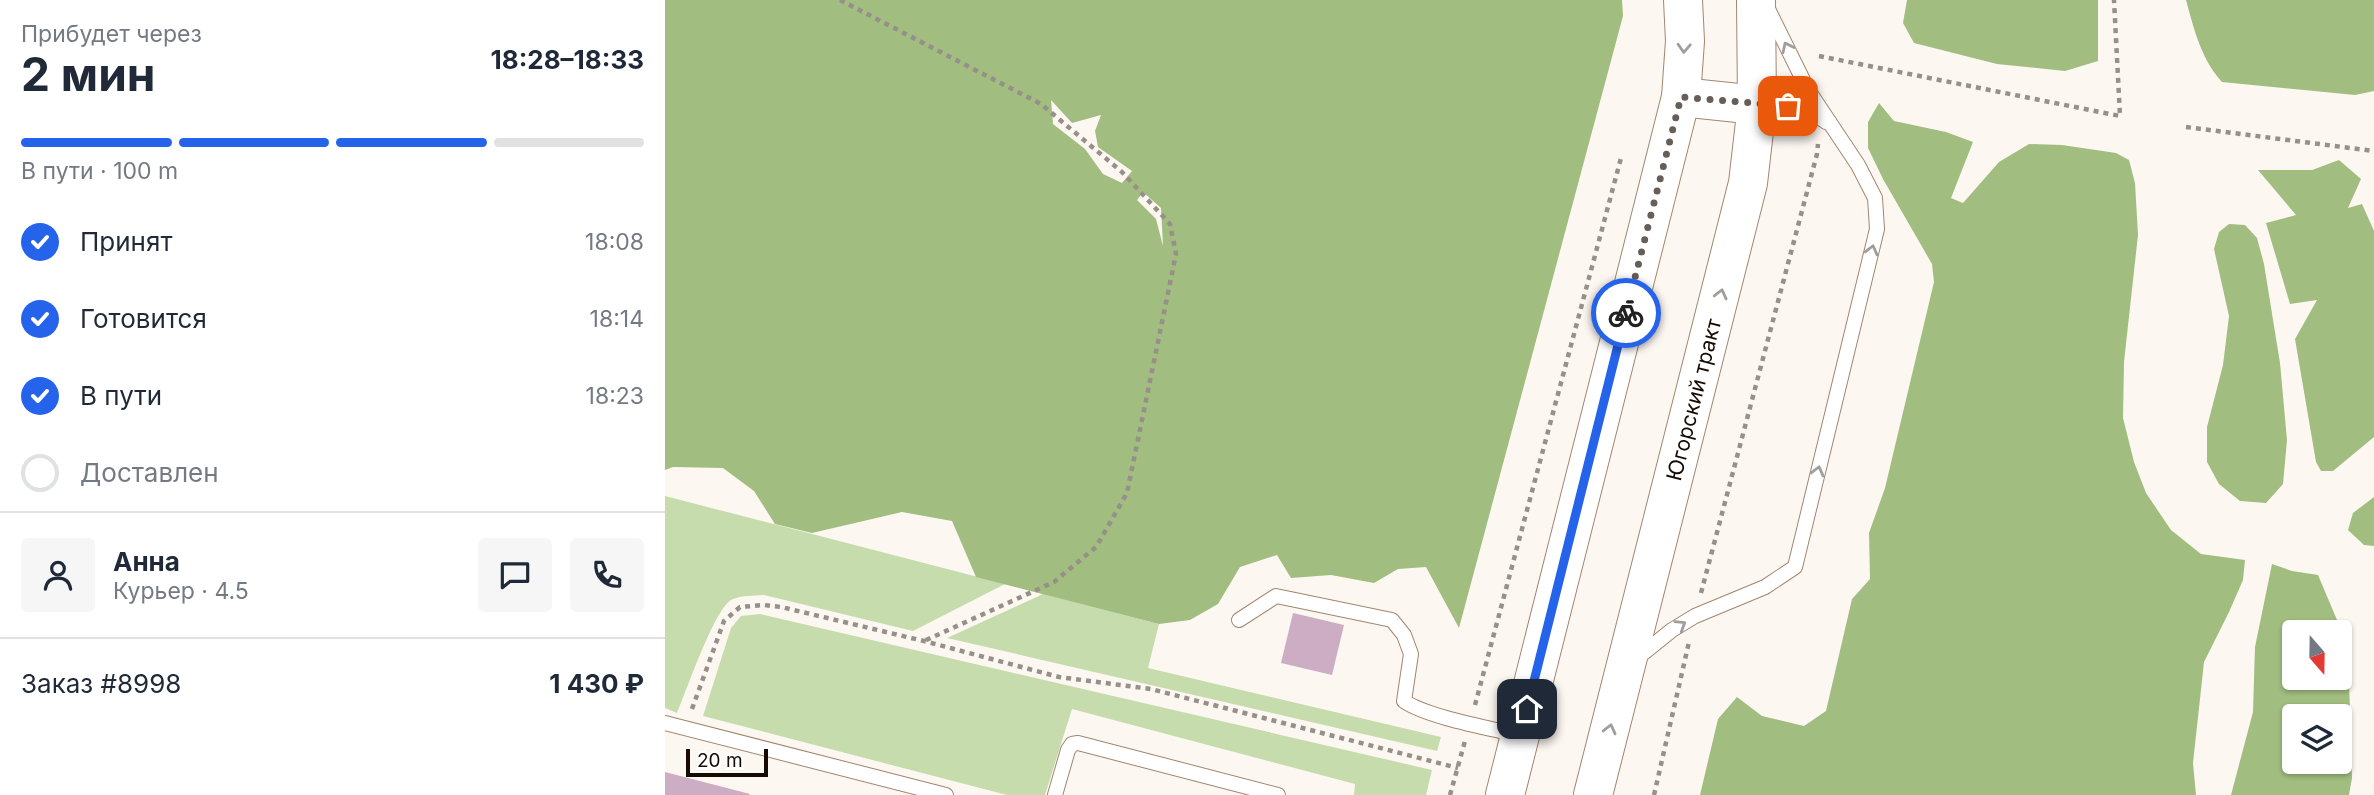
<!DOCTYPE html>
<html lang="ru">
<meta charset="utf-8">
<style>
:root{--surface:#fff;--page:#f6f6f7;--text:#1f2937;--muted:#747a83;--line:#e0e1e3;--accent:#2563eb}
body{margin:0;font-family:Inter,sans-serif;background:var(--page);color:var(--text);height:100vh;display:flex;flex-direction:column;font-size:26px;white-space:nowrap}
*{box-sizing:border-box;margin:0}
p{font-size:23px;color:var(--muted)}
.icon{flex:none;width:38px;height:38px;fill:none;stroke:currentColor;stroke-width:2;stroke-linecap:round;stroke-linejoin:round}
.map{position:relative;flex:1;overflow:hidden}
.panel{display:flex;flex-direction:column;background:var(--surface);width:665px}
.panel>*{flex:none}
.needle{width:46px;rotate:160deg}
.tools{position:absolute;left:1617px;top:620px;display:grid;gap:14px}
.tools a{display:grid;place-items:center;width:70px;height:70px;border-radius:7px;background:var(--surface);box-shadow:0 2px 5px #0004;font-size:35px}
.scale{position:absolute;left:21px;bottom:18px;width:82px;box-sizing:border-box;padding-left:7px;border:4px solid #150b04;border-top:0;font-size:19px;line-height:24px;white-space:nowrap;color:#150b04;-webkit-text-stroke:5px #fff;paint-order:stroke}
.pin{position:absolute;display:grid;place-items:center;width:60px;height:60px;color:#fff;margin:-30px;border-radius:14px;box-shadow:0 4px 10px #0006}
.courier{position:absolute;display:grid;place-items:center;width:70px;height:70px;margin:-35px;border:5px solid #2563eb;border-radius:50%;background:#fff;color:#222;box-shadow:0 2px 9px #0007}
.head em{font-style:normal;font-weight:700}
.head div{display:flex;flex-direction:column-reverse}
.head{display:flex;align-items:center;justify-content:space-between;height:119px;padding:0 21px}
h1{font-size:46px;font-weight:700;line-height:52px}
.bar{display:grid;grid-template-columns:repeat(4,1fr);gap:10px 7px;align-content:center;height:84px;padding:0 21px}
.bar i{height:9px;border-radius:5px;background:var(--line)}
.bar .selected{background:var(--accent)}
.bar p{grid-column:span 4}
.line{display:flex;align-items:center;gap:18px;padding:0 21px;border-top:2px solid var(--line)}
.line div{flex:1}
.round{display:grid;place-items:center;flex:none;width:74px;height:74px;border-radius:7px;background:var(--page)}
ol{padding:0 21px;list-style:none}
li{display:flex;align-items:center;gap:21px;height:77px}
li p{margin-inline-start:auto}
li .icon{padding:7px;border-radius:50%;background:var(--accent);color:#fff;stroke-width:4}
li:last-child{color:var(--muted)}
li i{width:38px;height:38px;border:4px solid var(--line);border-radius:50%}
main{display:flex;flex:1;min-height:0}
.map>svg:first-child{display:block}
.green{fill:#c6dcac}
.forest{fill:#a1bd7f;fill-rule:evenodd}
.building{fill:#ccadc4}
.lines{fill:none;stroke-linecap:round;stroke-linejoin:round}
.lane-casing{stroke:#a2866f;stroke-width:16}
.primary-casing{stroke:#a2866f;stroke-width:40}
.path{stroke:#978f89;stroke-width:4.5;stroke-dasharray:5 5;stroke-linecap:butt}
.lane{stroke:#fff;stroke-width:14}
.primary{stroke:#fff;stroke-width:38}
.oneway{stroke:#a19d9b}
.done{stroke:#665e57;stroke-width:7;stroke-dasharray:0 12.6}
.route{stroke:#2563eb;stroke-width:9}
.labels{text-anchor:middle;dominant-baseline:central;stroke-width:7;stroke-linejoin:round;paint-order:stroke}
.street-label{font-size:21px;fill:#150b04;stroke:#fff}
</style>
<main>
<section class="panel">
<div class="head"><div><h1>2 мин</h1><p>Прибудет через</p></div><em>18:28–18:33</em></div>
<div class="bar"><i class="selected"></i><i class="selected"></i><i class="selected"></i><i></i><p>В пути · 100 m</p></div>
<ol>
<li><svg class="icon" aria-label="check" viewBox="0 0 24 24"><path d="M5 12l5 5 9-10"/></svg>Принят<p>18:08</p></li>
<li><svg class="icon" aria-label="check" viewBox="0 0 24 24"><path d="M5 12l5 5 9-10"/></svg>Готовится<p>18:14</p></li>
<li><svg class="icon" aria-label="check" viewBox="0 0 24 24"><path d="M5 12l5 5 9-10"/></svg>В пути<p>18:23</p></li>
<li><i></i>Доставлен</li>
</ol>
<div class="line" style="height:126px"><a class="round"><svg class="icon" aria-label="person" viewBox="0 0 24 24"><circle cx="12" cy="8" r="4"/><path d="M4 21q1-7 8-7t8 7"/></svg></a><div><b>Анна</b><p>Курьер · 4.5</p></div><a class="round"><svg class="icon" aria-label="chat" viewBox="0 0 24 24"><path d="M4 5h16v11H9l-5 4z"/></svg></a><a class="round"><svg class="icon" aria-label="phone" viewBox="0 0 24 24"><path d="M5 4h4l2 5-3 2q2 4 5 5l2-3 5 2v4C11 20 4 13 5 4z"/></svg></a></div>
<div class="line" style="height:91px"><div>Заказ #8998</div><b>1 430 ₽</b></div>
</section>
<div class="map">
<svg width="1709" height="795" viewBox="0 0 1709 795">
<rect width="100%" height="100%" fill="#fdf7f2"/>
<g class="green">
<path d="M0 496 340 584 248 631 99 595C89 596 75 595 66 600 48 612 22 690 12 713L0 708Z"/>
<path d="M378 594 494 624 483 668 776 737 772 751 282 638Z"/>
<path d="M95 614 767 770 761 795H689L690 784 407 709 380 795H342L38 716 66 628 76 616Z"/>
</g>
<g class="forest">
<path d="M0 0H957L958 16 794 628 761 567 733 569 709 583 666 575 626 578 612 555 575 567 553 604 525 620 494 624 311 577 287 521 237 512 147 533 110 524 89 491 58 468 8 467 0 470ZM386 100 407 123 436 115 430 131 433 147 467 171 457 183 438 174 420 149 388 124ZM478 192 496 208 498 246 491 219 472 200Z"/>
<path d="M1242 0H1433V61L1400 71 1332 64 1249 43 1238 23Z"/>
<path d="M1521 0H1709V91L1690 95 1557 82C1536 59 1529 29 1521 0Z"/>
<path d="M1214 103 1229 121 1281 132 1308 142 1286 198 1298 203 1334 162 1364 144 1397 145 1451 153 1464 160 1470 183 1473 235 1459 362 1458 418 1469 462 1481 493 1506 530 1536 554 1580 560 1578 580 1564 612 1539 662 1528 763 1531 795H1035L1053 719 1072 697 1097 716 1139 726 1161 711 1187 599 1205 579 1204 533 1220 488 1269 282 1267 264 1218 179 1203 148V122Z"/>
<path d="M1674 160 1696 179 1683 208 1697 204 1709 231V437L1668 471H1656L1651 462 1630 339 1652 300 1625 304 1601 223 1631 215 1593 170H1647Z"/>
<path d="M1564 224 1580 225 1592 238 1599 264 1615 363 1622 440 1618 484 1601 503 1575 501 1554 484 1542 462V427L1558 365 1564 316 1549 249 1554 232Z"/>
<path d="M1709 497V546L1699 545 1683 530 1688 513Z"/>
<path d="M1607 564 1627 571 1653 575 1683 646 1687 778 1684 795H1566L1588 712 1590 647ZM1629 632H1675V677H1629ZM1629 716H1675V761H1629Z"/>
</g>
<g class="building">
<path d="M628 613 679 625 667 675 616 663Z"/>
<path d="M0 772 85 794 84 795H0Z"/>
</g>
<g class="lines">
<defs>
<g id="lane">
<path d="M1095 105C1119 106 1142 107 1161 122"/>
<path d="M574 620 611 596 727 620 739 635 746 654 739 701C762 717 824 728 853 735"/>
<path d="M971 659 1007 630 1030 616 1100 587 1130 567 1212 229 1210 198 1193 165 1143 90 1103 9"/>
<path d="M0 723 281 795"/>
<path d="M390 795 403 750 407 744 413 743 613 795"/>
</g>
<g id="primary">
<path d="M1016 97 1092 105"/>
<path d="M840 795 1016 97 1020 41 1018 0"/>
<path id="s1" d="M928 795 1083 183 1092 105 1091 0"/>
</g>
</defs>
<use href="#lane" class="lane-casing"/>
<use href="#primary" class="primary-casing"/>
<g class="path">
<path d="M175 0 376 104 457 172 505 224 511 254 462 493 431 547 389 582 259 641"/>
<path d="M1154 56 1455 116 1449 0"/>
<path d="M1521 127 1709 151"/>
<path d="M1036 593 1152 154 1153 144"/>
<path d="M810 705 956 158"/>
<path d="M27 709 59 621 75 607 99 605 116 607 259 641 394 677 486 689 793 768"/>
<path d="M785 795 800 741"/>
<path d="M989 795 1024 642"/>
</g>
<use href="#lane" class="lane"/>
<use href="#primary" class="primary"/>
</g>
<defs><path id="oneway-chevron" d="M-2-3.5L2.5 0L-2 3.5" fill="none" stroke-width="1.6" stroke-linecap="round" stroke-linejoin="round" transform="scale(1.75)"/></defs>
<g class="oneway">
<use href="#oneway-chevron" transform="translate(1122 47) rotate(-116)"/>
<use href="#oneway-chevron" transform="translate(1019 48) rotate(93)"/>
<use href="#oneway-chevron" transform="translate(1207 250) rotate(-76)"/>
<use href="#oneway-chevron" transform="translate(1056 294) rotate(-76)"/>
<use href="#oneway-chevron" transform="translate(1153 471) rotate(-76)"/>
<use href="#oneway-chevron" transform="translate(1016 625) rotate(-32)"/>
<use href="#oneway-chevron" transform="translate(945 729) rotate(-76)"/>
</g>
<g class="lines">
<path class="done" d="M961 313 1016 97 1123 106"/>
<path class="route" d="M862 709 961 313"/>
</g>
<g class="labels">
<g class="street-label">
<text stroke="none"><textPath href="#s1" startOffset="408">Югорский тракт</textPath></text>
</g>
</g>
</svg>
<div class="tools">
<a><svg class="needle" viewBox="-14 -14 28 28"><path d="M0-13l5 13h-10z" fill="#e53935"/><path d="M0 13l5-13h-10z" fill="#747a83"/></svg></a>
<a><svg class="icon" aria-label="layers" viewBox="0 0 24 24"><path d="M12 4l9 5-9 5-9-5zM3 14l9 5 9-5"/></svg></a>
</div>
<div class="scale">20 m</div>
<div class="pin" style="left:1123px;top:106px;background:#ea580c"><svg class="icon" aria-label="bag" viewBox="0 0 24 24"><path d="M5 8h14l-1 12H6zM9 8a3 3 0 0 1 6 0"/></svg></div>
<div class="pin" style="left:862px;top:709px;background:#1f2937"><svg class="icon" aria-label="home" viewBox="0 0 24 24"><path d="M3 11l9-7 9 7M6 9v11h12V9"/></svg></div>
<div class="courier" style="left:961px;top:313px"><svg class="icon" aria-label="bike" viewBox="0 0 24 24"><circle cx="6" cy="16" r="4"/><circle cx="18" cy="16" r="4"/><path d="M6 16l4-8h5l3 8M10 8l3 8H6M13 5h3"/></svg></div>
</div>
</main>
